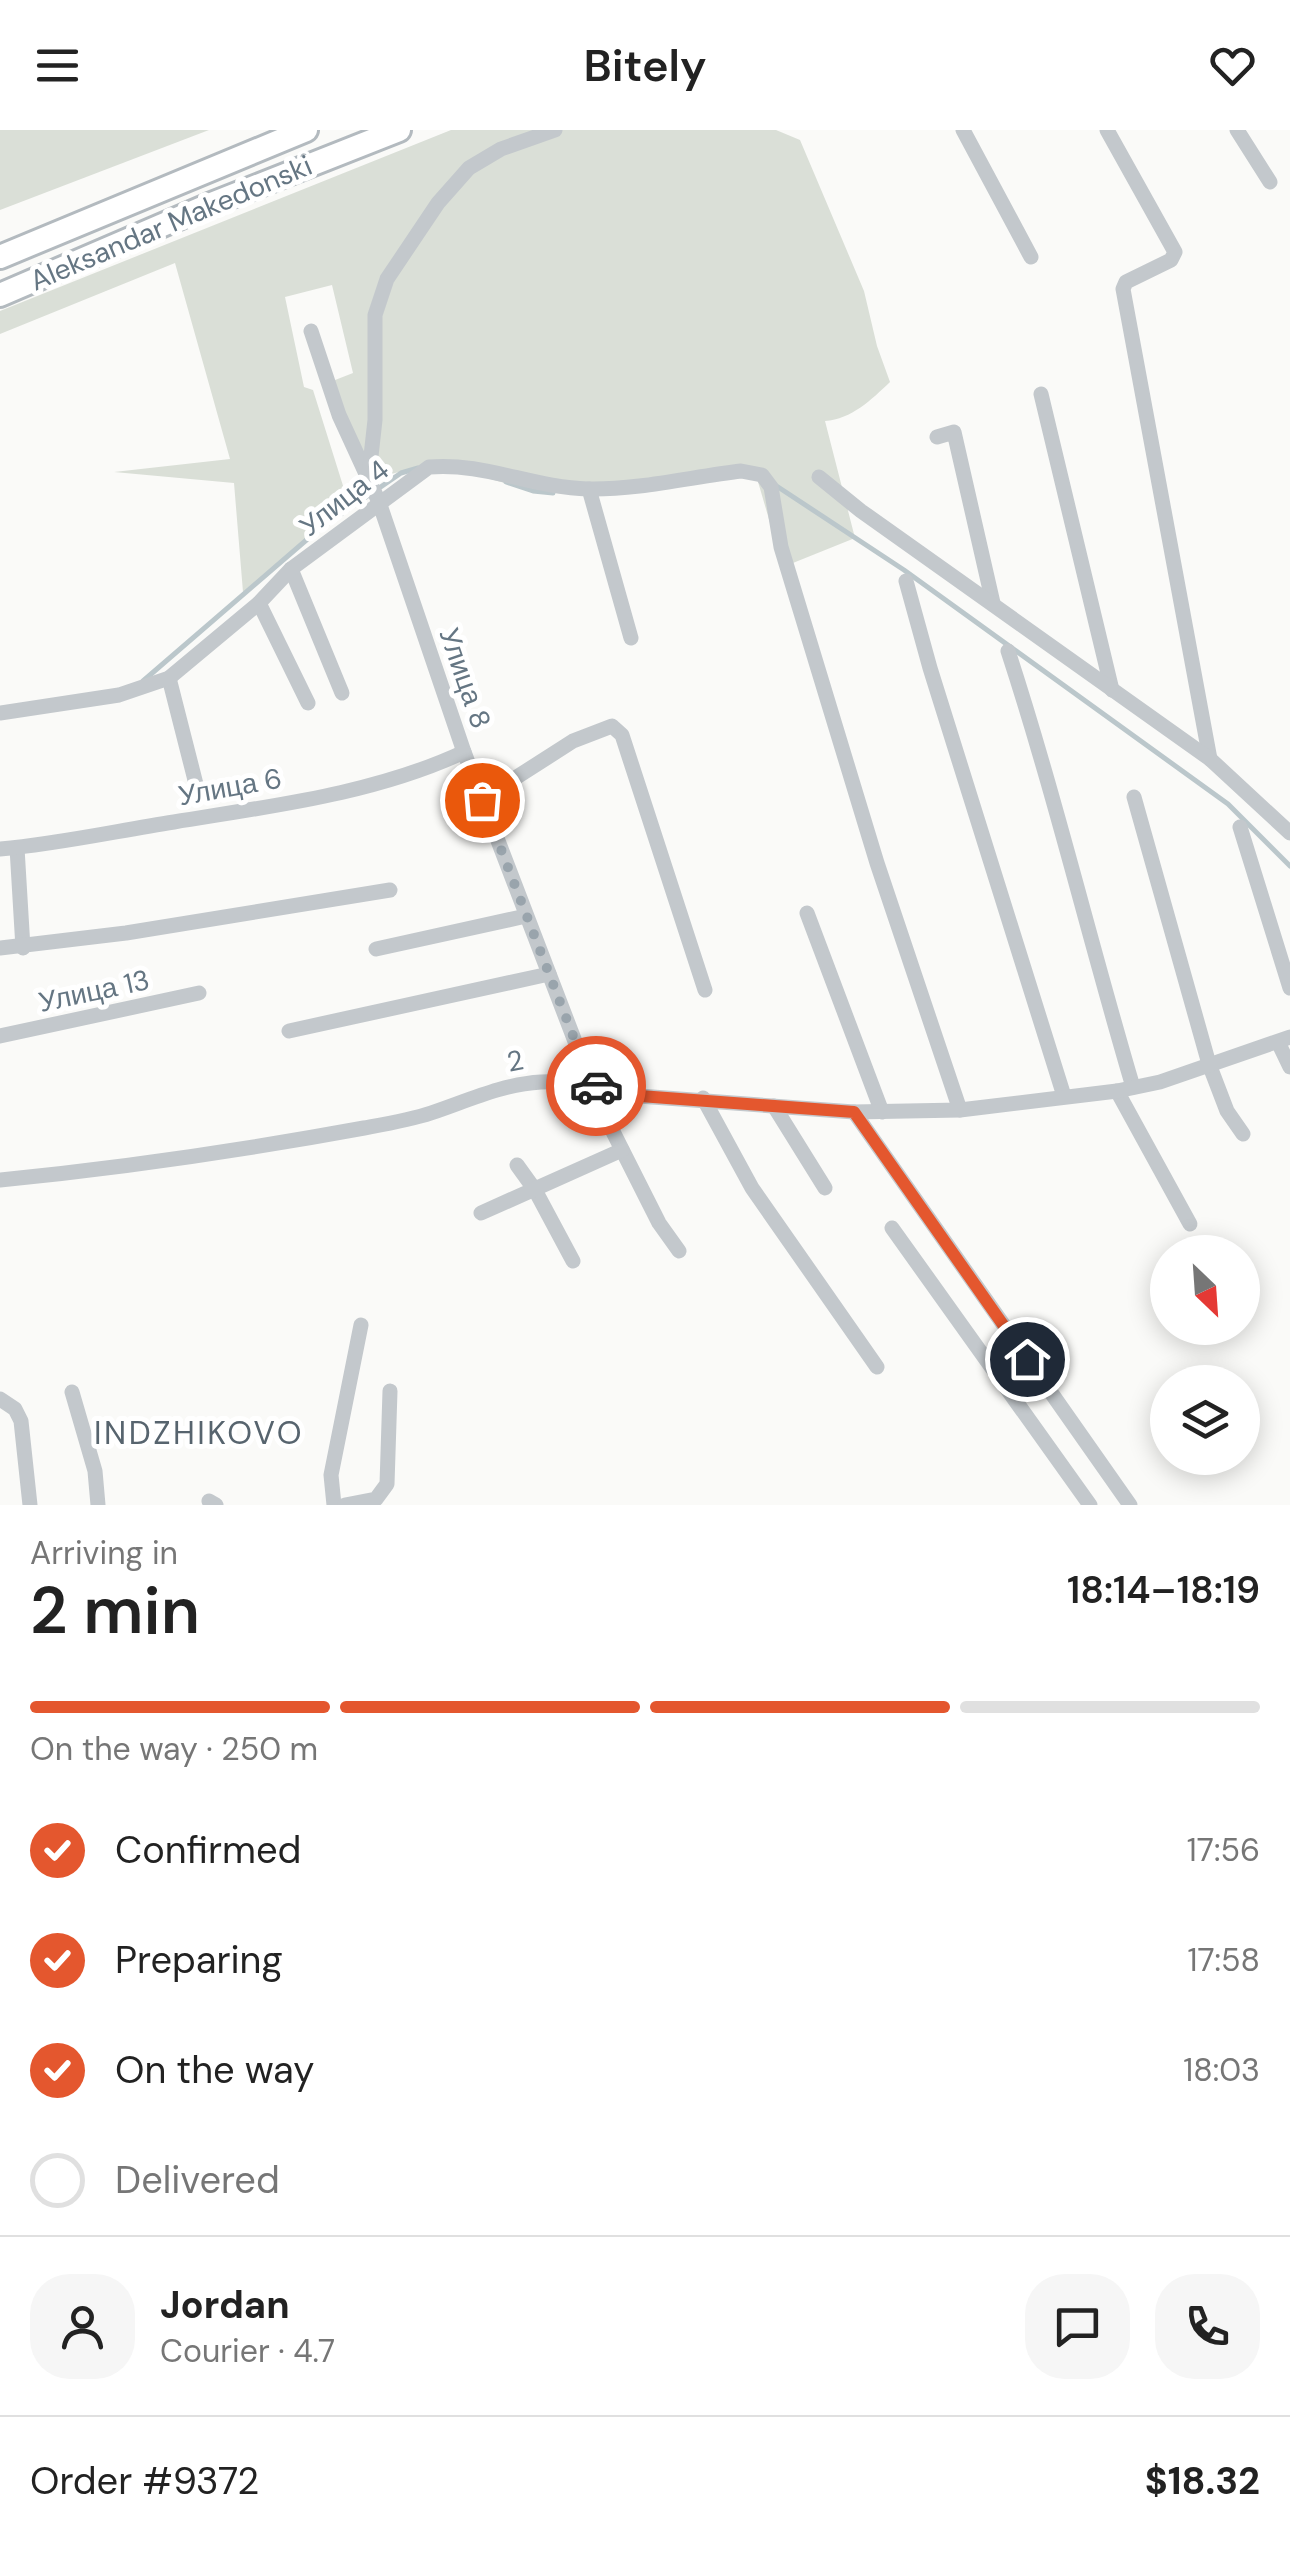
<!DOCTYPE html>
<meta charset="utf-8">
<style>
:root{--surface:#fff;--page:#f6f6f6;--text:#222;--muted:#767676;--line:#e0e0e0;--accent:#e4572e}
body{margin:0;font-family:"DM Sans",sans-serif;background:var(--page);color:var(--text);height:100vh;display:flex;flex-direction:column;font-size:38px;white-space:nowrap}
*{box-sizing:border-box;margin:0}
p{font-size:32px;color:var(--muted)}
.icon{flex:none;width:55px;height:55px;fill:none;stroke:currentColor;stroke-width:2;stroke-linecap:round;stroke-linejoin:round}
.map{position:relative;height:1375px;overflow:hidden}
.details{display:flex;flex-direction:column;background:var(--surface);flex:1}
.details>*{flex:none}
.needle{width:65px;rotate:155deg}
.fabs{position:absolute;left:1150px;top:1105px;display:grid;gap:20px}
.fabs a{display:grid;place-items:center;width:110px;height:110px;border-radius:50%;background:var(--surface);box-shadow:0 5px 25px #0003;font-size:50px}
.pin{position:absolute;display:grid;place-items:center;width:85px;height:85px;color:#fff;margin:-42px;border:5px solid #fff;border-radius:50%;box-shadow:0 2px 10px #0007}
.courier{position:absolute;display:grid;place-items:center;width:100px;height:100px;margin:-50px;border:8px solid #e4572e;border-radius:50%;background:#fff;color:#222;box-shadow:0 2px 12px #0007}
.headline em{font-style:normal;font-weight:600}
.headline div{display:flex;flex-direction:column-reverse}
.headline{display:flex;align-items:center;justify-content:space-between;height:170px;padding:0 30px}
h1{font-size:65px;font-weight:600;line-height:75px}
.bar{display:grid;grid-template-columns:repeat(4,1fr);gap:15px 10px;align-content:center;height:120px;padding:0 30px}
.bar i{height:12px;border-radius:8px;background:var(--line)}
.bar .on{background:var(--accent)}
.bar p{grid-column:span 4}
.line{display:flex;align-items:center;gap:25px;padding:0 30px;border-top:2px solid var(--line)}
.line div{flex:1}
.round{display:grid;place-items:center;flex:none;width:105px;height:105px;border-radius:40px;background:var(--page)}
ol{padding:0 30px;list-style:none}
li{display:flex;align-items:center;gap:30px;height:110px}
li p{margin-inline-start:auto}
li .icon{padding:10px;border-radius:50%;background:var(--accent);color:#fff;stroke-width:4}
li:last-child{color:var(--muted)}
li i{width:55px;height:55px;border:5px solid var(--line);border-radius:50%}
header{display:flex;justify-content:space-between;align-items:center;height:130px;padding:0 30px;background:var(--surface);font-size:45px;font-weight:600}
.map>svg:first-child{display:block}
.green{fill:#dadfd7}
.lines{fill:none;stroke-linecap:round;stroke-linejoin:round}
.stream{stroke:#bbc7cb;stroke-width:5}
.secondary-casing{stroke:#b3babf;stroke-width:28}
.street{stroke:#c3c8cc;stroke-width:15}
.secondary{stroke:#fff;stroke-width:22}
.done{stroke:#99a4ac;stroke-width:10;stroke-dasharray:0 18}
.route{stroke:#e4572e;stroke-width:12}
.labels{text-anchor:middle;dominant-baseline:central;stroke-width:10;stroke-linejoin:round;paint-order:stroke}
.street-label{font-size:28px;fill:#657683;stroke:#fff}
.quarter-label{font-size:32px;letter-spacing:2.5px;fill:#57646e;stroke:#fff}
</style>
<header><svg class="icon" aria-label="menu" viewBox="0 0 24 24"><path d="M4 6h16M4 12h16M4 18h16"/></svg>Bitely<svg class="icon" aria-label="heart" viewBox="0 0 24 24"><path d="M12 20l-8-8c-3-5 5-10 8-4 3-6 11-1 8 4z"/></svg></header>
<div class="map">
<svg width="1290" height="1375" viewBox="0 0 1290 1375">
<rect width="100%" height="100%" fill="#fafaf8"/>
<g class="green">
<path d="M0 0H209L0 80Z"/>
<path d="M451 0H776L800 10 864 161 877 216 890 252C871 270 852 289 825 291L855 408 783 437 756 345 590 366 533 361 433 333 376 348 330 252 353 243 332 155 285 167 304 257 313 260 350 378 243 462 234 353 114 342 230 329 175 133 0 204V181Z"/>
</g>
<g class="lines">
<g class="stream">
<path d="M506 352 533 361 553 363"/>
<path d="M775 355 904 440 1228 674 1290 736"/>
<path d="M143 551 318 400 401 343 418 338"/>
</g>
<defs>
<g id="secondary">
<path d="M0 127 306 0"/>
<path d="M0 165 209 75 399 0"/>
</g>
</defs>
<use href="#secondary" class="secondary-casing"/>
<g class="street">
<path d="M963 0 1031 127"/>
<path d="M1107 0 1175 122 1171 130 1126 152 1123 159 1210 629"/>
<path d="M1237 0 1270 52"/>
<path d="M311 201 339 285 379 372 464 622 599 974 659 1093 679 1121"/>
<path d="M1041 264 1112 560"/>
<path d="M937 307 954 302 993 473"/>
<path d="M369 344 375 290V185L387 149 438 73 469 38 501 19 555 0"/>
<path d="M819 347 861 381 1210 629 1290 703"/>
<path d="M589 359 631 508"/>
<path d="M291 439 342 563"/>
<path d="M906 451 930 538 1064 966"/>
<path d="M259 473 308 573"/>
<path d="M1008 521C1055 665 1090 812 1133 957"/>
<path d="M169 548 197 658"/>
<path d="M0 583 119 565 169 548 259 473 291 439 429 337C483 332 534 358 588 359 638 360 691 347 741 341L762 345 771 357 781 417 877 733 960 980"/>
<path d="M1134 667 1209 934 1227 981 1243 1004"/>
<path d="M481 670 573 611 612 596 622 605 705 860"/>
<path d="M1240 697 1290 858"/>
<path d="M17 718 23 818"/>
<path d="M0 719C58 714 116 701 174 692 271 676 374 664 464 622"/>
<path d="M807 783 882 982"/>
<path d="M0 818 126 803 390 760"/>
<path d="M376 819 526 786"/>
<path d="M289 901 549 844"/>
<path d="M0 906 199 863"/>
<path d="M1278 912 1290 937"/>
<path d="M1117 961 1190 1094"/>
<path d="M703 968 752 1058 877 1237"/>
<path d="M774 976 825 1058"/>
<path d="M854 982 1130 1375"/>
<path d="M517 1035 535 1060 573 1131"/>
<path d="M0 1050C122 1038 244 1020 364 998 386 994 410 990 431 983 467 971 503 954 541 952 575 950 607 961 639 966L854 982 960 980 1117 961 1160 952 1290 907"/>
<path d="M481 1083 622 1020"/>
<path d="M892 1098 1090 1375"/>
<path d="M72 1262 95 1341 98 1375"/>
<path d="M0 1269 15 1279 21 1291 30 1375"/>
<path d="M209 1371 216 1375"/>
<path d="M334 1375 331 1345 361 1195"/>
<path d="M345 1375 376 1369 387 1354 390 1261"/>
</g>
<use href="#secondary" class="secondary"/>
</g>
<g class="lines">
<path class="done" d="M482 670 592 955 596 956"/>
<path class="route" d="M596 956 640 966 854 982 1027 1229"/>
</g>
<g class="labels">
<g class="street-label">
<text transform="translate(171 93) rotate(-23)">Aleksandar Makedonski</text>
<text transform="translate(344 368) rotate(-38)">Улица 4</text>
<text transform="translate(465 548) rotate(71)">Улица 8</text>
<text transform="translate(230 657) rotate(-10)">Улица 6</text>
<text transform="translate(94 861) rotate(-12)">Улица 13</text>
<text transform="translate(515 931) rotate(-11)">2</text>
</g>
<g class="quarter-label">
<text x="199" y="1303">INDZHIKOVO</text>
</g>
</g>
</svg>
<div class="fabs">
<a><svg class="needle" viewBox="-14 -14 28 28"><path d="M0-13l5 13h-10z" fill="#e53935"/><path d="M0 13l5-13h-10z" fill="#767676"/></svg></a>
<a><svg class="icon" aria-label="layers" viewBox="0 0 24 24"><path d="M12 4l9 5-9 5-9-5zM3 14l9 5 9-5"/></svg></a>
</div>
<div class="pin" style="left:482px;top:670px;background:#ea580c"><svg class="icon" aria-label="bag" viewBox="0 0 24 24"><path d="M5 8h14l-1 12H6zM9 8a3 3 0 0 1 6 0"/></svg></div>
<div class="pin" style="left:1027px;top:1229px;background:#1f2937"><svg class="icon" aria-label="home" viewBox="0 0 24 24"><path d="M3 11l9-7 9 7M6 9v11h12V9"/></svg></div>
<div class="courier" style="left:596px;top:956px"><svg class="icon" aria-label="car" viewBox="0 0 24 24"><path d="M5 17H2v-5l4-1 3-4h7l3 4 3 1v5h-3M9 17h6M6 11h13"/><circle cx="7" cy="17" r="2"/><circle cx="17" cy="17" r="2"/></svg></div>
</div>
<section class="details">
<div class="headline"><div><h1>2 min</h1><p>Arriving in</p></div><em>18:14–18:19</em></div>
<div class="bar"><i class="on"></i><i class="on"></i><i class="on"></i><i></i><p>On the way · 250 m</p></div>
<ol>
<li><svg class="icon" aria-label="check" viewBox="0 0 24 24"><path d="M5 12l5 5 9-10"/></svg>Confirmed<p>17:56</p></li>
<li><svg class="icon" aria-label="check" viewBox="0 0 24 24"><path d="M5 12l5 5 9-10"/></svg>Preparing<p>17:58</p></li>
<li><svg class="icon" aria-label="check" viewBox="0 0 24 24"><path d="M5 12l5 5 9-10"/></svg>On the way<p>18:03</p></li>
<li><i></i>Delivered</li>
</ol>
<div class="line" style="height:180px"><a class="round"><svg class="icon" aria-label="person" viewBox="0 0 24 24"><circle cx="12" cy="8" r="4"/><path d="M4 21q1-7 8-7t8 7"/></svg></a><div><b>Jordan</b><p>Courier · 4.7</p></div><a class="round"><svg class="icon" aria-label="chat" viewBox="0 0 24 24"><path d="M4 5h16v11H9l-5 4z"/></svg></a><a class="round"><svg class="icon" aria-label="phone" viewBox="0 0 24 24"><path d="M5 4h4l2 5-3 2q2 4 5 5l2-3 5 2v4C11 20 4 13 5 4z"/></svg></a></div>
<div class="line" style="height:130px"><div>Order #9372</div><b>$18.32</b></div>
</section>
